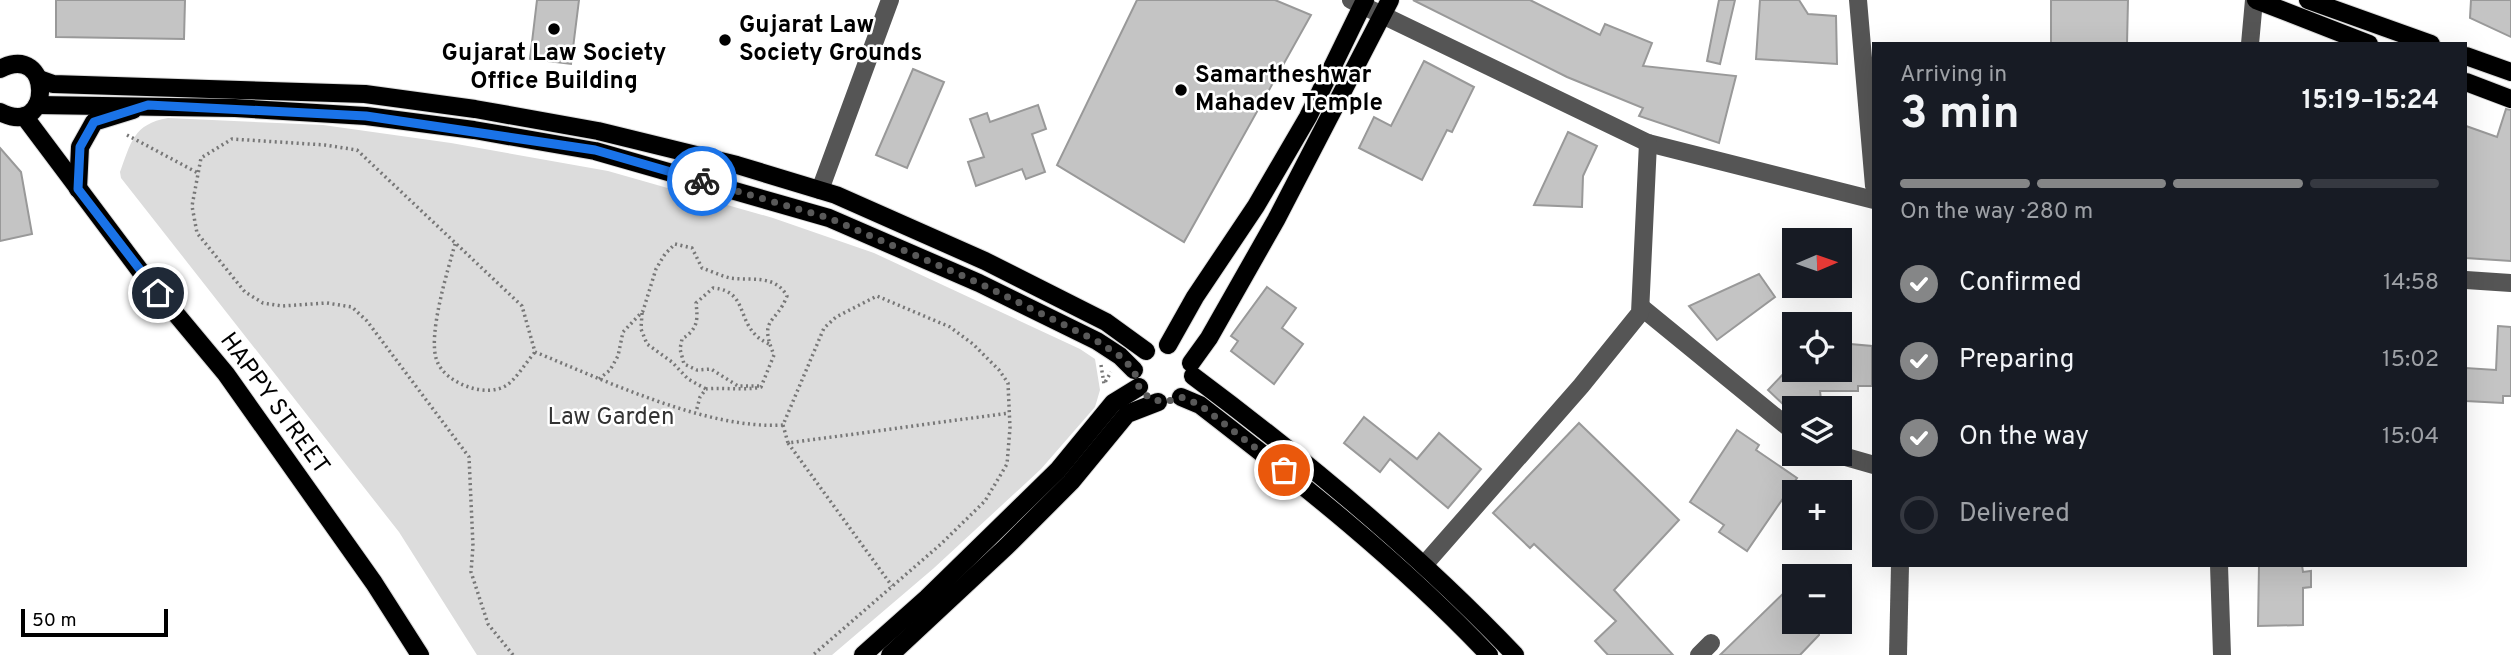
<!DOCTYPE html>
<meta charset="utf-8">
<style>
:root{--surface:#171b24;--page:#20242c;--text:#f1f3f6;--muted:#9ea1a6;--line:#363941;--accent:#858687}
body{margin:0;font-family:Overpass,sans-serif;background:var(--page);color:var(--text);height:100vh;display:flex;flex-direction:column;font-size:26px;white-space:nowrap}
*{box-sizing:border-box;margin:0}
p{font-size:23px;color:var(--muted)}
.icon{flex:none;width:38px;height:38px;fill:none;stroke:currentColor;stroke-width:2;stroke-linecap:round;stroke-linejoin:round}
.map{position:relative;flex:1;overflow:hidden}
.side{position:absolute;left:1872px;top:42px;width:595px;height:525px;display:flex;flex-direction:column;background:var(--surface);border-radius:0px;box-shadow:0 7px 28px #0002}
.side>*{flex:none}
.needle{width:46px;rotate:88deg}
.controls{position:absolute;left:1782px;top:228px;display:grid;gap:14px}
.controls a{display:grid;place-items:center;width:70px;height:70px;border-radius:0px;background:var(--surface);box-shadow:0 7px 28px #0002;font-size:35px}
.scale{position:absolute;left:21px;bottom:18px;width:147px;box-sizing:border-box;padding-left:7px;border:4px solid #000;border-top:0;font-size:19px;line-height:24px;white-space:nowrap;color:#000;-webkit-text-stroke:5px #fff;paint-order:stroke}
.pin{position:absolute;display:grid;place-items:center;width:60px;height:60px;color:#fff;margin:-30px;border:4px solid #fff;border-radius:50%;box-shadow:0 2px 7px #0007}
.courier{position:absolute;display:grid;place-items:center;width:70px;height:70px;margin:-35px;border:5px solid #1a73e8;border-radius:50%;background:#fff;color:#222;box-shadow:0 2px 9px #0007}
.head em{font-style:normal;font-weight:700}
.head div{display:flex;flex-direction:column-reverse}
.head{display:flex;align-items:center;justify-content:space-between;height:119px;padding:0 28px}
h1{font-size:46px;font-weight:700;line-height:52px}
.bar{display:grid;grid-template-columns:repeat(4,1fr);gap:10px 7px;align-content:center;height:84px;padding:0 28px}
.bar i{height:9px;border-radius:5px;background:var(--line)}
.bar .selected{background:var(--accent)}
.bar p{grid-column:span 4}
ol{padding:0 28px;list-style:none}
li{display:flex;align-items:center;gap:21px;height:77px}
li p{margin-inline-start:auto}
li .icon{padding:7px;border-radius:50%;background:var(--accent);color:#fff;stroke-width:4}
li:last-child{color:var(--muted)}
li i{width:38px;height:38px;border:4px solid var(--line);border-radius:50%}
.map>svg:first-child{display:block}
.green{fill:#dcdcdc}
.building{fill:#c4c4c4;stroke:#999;stroke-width:2}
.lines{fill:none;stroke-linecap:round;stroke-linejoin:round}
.major-casing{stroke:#dbdbdb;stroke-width:20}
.path{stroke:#777;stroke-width:3.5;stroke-dasharray:2 3.5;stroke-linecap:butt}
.minor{stroke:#555;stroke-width:18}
.major{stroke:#000;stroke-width:18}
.done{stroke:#595959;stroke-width:7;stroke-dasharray:0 12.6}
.route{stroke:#1a73e8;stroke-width:9}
.poi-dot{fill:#000;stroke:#fff;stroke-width:2.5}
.labels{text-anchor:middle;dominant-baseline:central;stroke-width:5;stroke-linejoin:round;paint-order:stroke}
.poi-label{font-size:24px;font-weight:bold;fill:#000;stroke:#fff;text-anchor:start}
.street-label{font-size:24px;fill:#000;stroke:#fff}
.park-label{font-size:24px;fill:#333;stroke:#fff}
</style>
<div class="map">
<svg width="2511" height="655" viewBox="0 0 2511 655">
<rect width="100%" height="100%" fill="#fff"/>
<path class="green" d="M168 118 323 125 451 143 608 171 773 218 874 253 1080 349 1095 359 1100 390 1095 407 1041 469 934 568 832 655H477L399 532 121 178 120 172C131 143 133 124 168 118Z"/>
<g class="building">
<path d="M56 0H185L184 39 56 37Z"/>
<path d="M537 0H579L571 64 530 59Z"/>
<path d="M1137 0H1275L1311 15 1184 242 1057 165Z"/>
<path d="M1413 0H1530L1600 35 1605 24 1652 43 1643 66 1736 76 1719 143 1639 116 1643 108 1567 77Z"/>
<path d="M1719 0H1735L1720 64 1707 61Z"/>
<path d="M1760 0H1799L1808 14 1836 16 1837 64 1756 59Z"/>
<path d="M2051 0H2128L2127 44H2051Z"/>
<path d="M2471 0H2511V37L2470 18Z"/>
<path d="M1424 61 1474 87 1452 132 1447 130 1422 180 1359 148 1374 117 1391 126Z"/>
<path d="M913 69 944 82 907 168 876 155Z"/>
<path d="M1038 105 1046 129 1032 134 1045 172 1026 179 1022 169 976 186 968 162 984 157 970 119 987 113 990 122Z"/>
<path d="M2506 109 2511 110V261L2466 258V126L2497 137Z"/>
<path d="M1568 132 1597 146 1583 176 1582 207 1534 205Z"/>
<path d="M0 148 21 172 32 234 0 241Z"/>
<path d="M1759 274 1775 297 1717 340 1689 306Z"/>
<path d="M1267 287 1296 308 1282 328 1303 344 1274 384 1231 351 1238 341 1231 336Z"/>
<path d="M2498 326 2511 327V396H2503V403L2466 401V368L2496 370Z"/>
<path d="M1839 343 1872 346V386H1858V391H1820L1822 408H1787L1768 390 1788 369H1839Z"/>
<path d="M1364 417 1417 459 1439 433 1481 469 1448 508 1390 459 1380 472 1344 443Z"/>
<path d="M1579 423 1679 520 1614 590 1673 655H1608L1595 641 1616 621 1534 544 1530 548 1493 513Z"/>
<path d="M1737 430 1759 445 1756 450 1797 478 1747 551 1719 532 1724 525 1690 502Z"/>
<path d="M2259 565H2302L2303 572 2311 571V587L2303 588V625L2258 626Z"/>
<path d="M1794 583V621H1820L1819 635 1800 655H1720Z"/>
</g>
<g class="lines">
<defs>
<g id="major">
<path d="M2256 0 2369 44"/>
<path d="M2308 0 2431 44"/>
<path d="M2466 56 2511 72"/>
<path d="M0 69C53 41 54 140 0 112"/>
<path d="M39 79 53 84 365 94 475 109 598 131 737 165 836 195 985 261 1106 322 1146 351"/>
<path d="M2466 82 2511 99"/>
<path d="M37 105 235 108 366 116 474 130 595 151 829 218 979 283 1097 341 1120 356 1134 370"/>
<path d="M24 116 141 272 226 374 374 583 420 655"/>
<path d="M78 189 80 147 94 122 133 110"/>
<path d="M1168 345 1195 297 1256 206 1308 117 1365 0"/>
<path d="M1191 363 1209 338 1276 220 1390 0"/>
<path d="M1193 376C1307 461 1417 552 1515 655"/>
<path d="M1181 397 1200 405C1301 483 1401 562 1489 655"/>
<path d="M863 655 927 598 1058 470 1113 403 1139 387"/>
<path d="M890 655 1006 547 1071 482 1127 414 1158 402"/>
</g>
</defs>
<use href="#major" class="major-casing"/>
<g class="path">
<path d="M127 135 198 173"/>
<path d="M455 244C448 270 427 336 437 361 445 383 486 399 507 385 517 378 527 361 535 352"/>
<path d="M642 313 641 329 647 344 672 362 688 379 706 389"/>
<path d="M1101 365 1104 384 1111 372"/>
<path d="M599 379 610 370 618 356 623 332 643 311 656 269 665 254 675 244 692 248 702 268C711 271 721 276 730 278 751 281 775 274 787 296 776 325 758 317 774 355L761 387C742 391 725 387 706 389L700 397 696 412"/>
<path d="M759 386H738L711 369 697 370 684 364 680 349 682 339C698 329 698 320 696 303L713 288C752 291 733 328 769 344"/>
<path d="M783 425 788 443 1009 413"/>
<path d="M788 443 892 586"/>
<path d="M513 655 488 624 471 572 473 546 469 457 367 321 352 307 327 303 282 306 263 303 245 292 197 233 192 206 201 158 232 139 325 145 357 150 522 306 535 352C604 380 708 430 783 425L824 328 836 317 877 296 950 327 973 344 999 370 1008 383 1010 428 1007 464 985 501 941 544 813 655"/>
</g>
<g class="minor">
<path d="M1351 0 1648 143 1874 200"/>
<path d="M1858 0 1874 186"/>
<path d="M2250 44 2254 0"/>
<path d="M820 190 890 0"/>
<path d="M2466 280 2511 283"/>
<path d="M1641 307 1794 432"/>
<path d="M1832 453 1874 465"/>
<path d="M1424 565 1581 386 1640 313 1648 143"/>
<path d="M2219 565 2222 655"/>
<path d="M1699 655 1711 643"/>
<path d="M1898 655 1900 565"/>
</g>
<use href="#major" class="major"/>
</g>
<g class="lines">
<path class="done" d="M702 181 829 218 979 283 1097 341 1120 356 1134 370 1139 387 1150 399 1166 402 1181 397 1200 405 1284 470"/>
<path class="route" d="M158 293 78 189 80 147 94 122 148 105 366 116 595 150 702 181"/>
</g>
<g class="poi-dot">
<circle cx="554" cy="29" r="7"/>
<circle cx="725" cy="40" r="7"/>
<circle cx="1181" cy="90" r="7"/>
</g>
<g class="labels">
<g class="poi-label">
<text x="739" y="26">Gujarat Law<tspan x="739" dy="28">Society Grounds</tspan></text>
<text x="554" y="54" text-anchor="middle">Gujarat Law Society<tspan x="554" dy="28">Office Building</tspan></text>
<text x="1195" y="76">Samartheshwar<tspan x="1195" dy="28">Mahadev Temple</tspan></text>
</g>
<g class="street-label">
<text transform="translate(274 404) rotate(54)">HAPPY STREET</text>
</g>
<g class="park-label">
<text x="611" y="418">Law Garden</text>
</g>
</g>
</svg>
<div class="controls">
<a><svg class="needle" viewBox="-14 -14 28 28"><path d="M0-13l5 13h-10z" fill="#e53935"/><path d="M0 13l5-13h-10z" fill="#9ea1a6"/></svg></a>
<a><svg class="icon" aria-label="locate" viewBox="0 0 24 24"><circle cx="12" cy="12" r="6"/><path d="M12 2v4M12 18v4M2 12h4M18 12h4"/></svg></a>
<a><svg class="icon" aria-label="layers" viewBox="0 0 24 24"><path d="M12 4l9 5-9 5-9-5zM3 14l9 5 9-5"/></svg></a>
<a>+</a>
<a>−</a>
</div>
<div class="scale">50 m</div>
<div class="pin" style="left:1284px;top:470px;background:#ea580c"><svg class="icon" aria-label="bag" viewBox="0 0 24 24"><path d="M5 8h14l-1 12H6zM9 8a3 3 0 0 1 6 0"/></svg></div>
<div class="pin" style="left:158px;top:293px;background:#1f2937"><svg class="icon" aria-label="home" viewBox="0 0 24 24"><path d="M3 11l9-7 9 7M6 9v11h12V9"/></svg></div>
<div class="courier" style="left:702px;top:181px"><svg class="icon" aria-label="bike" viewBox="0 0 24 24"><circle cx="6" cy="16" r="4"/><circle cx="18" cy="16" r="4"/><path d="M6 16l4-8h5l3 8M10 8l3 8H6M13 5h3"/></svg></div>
<section class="side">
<div class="head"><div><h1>3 min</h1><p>Arriving in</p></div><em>15:19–15:24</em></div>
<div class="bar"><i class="selected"></i><i class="selected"></i><i class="selected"></i><i></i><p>On the way · 280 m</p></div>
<ol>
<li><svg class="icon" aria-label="check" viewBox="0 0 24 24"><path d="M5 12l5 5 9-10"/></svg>Confirmed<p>14:58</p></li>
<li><svg class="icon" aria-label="check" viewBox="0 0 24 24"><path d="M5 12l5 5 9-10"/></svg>Preparing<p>15:02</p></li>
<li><svg class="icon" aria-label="check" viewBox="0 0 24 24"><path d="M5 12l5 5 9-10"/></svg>On the way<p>15:04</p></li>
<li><i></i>Delivered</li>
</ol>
</section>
</div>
